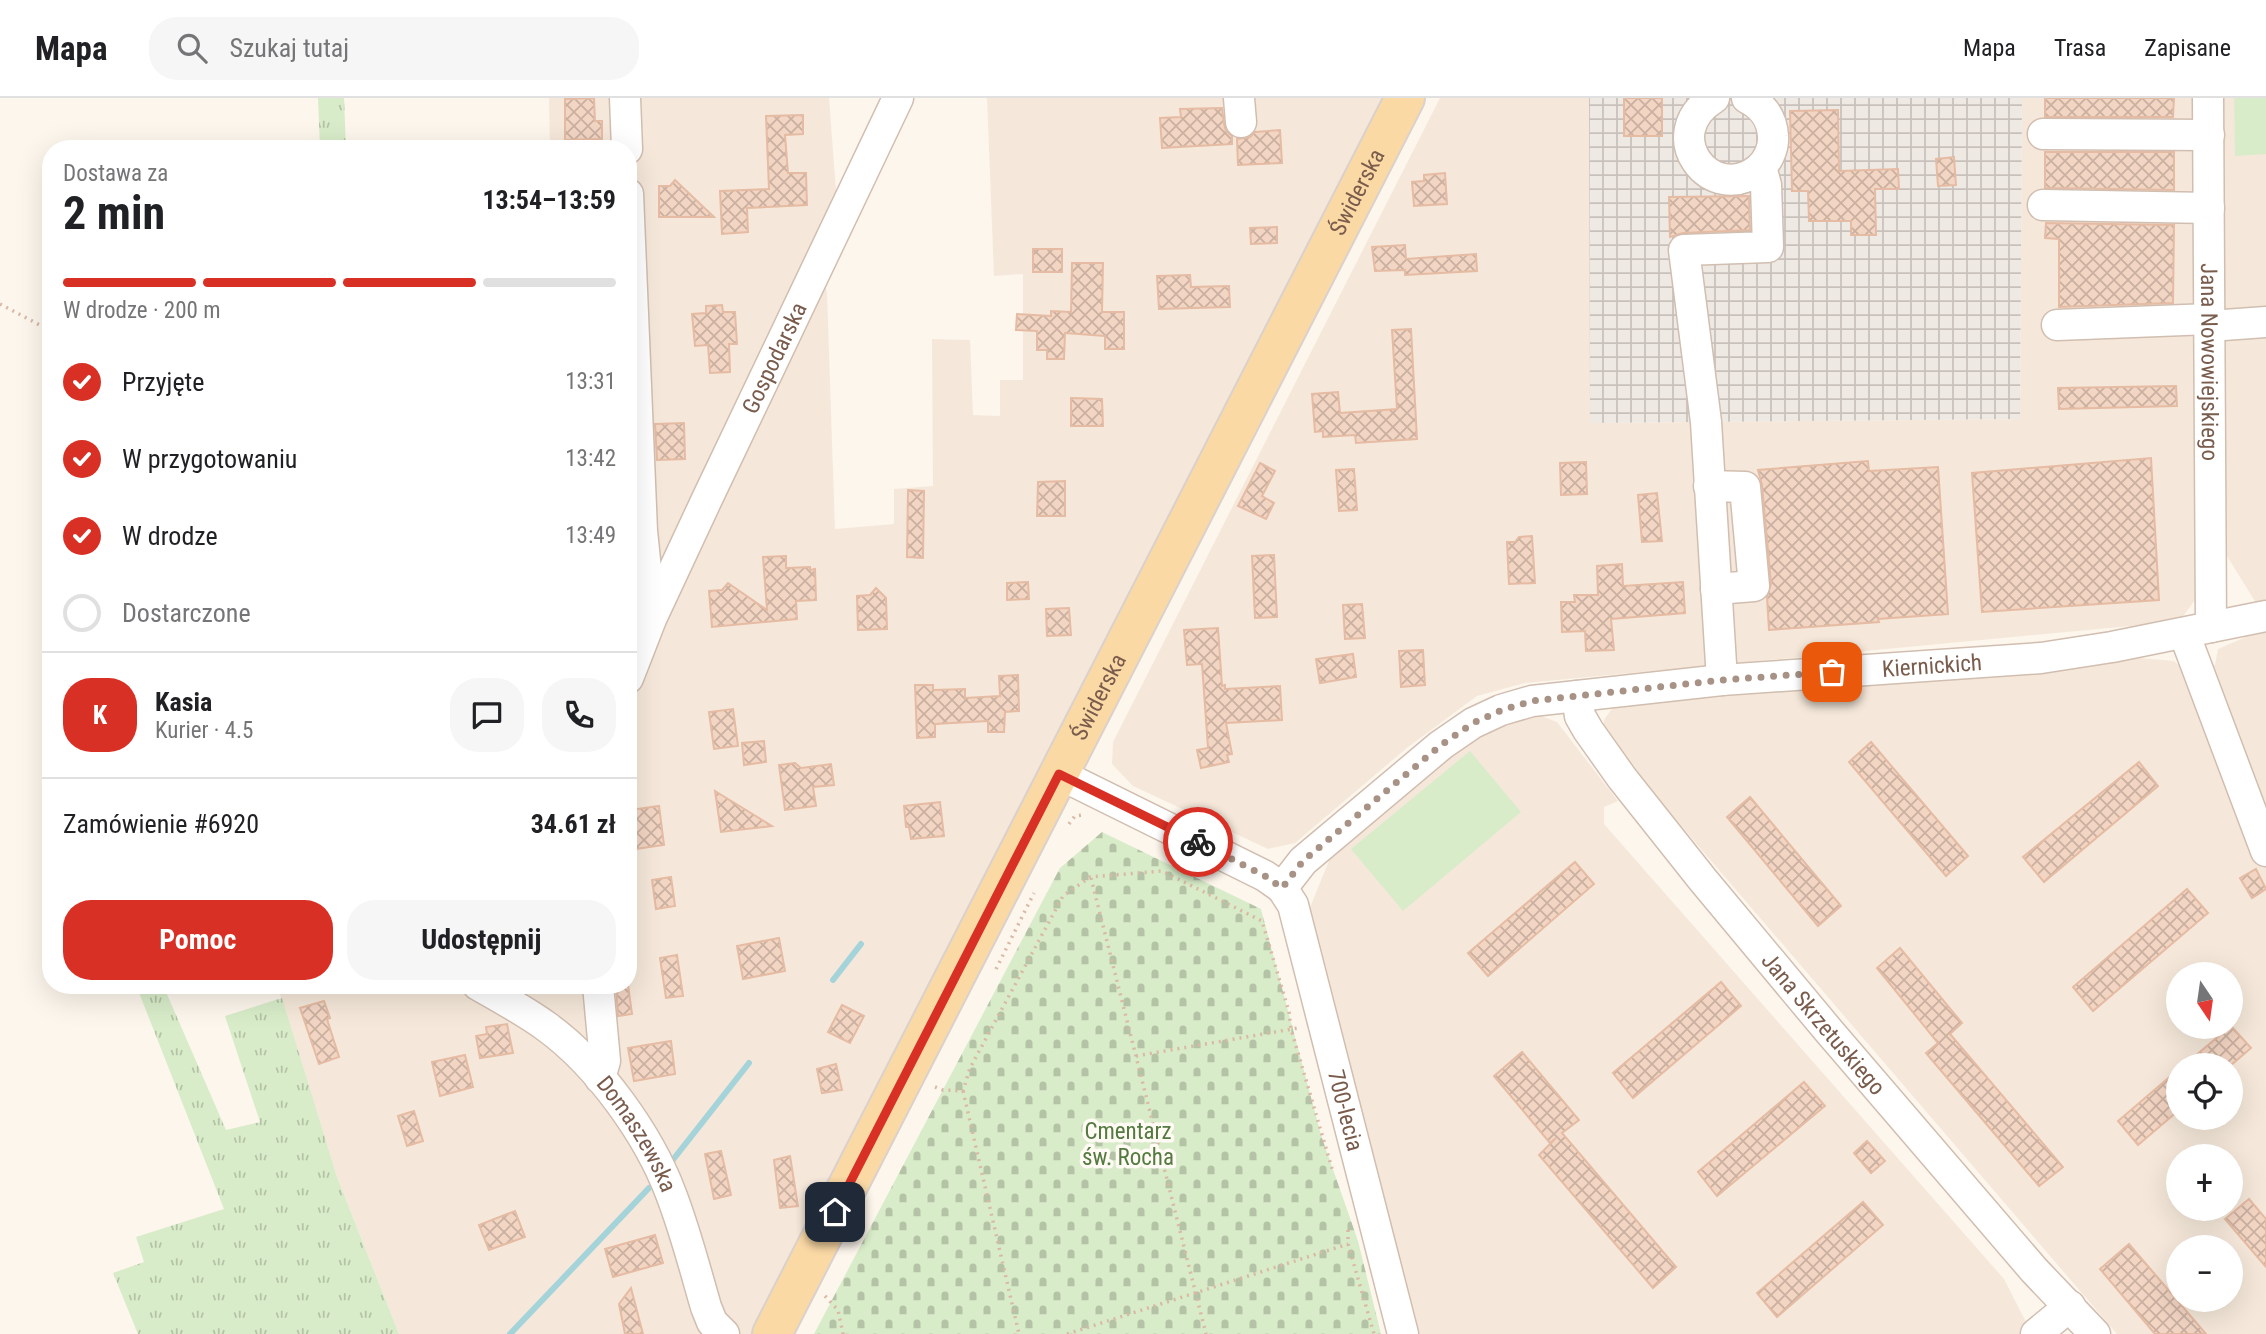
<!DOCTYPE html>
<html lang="pl">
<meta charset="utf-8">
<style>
:root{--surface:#fff;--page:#f6f6f6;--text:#202124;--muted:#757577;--line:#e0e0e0;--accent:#d93025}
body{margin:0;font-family:"Roboto Condensed",sans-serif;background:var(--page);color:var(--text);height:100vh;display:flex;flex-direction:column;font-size:26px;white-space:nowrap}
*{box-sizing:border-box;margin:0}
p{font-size:23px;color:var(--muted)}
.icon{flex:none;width:38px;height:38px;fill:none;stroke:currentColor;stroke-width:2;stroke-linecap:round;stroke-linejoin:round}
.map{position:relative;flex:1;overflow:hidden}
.panel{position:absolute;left:42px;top:42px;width:595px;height:854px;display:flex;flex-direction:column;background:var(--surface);border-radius:28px;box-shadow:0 7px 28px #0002}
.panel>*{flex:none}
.needle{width:46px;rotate:167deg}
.buttons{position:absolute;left:2166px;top:864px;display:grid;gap:14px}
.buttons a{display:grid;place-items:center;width:77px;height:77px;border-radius:50%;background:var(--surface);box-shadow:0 7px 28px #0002;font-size:35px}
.pin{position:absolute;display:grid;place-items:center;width:60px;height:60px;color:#fff;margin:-30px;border-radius:14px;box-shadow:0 4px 10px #0006}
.courier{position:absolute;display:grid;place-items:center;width:70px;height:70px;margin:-35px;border:5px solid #d93025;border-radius:50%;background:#fff;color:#222;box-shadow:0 2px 9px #0007}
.overview em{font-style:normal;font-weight:700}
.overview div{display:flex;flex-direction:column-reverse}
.overview{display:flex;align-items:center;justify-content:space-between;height:119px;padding:0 21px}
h1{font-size:46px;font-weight:700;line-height:52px}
.bar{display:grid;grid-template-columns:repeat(4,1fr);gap:10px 7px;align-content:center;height:84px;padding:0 21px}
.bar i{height:9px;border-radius:5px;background:var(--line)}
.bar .current{background:var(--accent)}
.bar p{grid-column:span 4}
.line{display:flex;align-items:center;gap:18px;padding:0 21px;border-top:2px solid var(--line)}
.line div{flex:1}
.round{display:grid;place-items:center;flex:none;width:74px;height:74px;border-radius:28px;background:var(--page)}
ol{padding:0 21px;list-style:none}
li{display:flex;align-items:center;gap:21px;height:77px}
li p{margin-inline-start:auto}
li .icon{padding:7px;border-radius:50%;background:var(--accent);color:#fff;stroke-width:4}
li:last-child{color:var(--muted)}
li i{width:38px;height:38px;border:4px solid var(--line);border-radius:50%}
.button{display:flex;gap:14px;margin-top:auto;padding:14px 21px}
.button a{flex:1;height:80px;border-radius:28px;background:var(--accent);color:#fff;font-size:28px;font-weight:700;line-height:80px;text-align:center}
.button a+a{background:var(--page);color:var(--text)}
header{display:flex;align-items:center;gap:42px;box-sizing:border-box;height:98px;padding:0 35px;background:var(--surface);border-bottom:2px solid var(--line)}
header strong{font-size:33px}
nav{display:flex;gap:38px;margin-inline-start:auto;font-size:24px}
.search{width:490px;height:63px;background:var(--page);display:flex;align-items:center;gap:18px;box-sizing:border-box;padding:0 24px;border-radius:28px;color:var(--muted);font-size:26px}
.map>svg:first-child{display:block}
.residential{fill:#f5e8da;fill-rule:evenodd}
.industrial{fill:url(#industrial-grid)}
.grass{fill:url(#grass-tufts)}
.cemetery{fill:url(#cemetery-stones)}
.garden{fill:#d8ecc9}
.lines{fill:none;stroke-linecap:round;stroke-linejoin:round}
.stream{stroke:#a5d3da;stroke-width:6}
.building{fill:url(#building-cross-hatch);stroke:#e6bba3;stroke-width:2}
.minor-casing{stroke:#d1beb0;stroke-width:33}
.major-casing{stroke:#dad1cd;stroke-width:42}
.path{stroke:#d9b8a5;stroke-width:3.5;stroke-dasharray:2 5;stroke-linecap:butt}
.minor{stroke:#fff;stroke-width:30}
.major{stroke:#fbd9a5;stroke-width:38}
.done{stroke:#a89285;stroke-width:7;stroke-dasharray:0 12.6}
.route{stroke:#d93025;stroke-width:9}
.labels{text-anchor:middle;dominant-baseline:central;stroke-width:7;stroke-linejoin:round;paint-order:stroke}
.street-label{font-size:23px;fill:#7a5c4d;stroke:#fffaf3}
.park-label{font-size:23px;fill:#537a41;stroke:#fffaf3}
</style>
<header>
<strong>Mapa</strong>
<div class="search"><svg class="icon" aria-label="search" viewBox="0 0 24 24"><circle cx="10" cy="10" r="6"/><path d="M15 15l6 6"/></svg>Szukaj tutaj</div>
<nav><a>Mapa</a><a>Trasa</a><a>Zapisane</a></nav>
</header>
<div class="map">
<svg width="2266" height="1236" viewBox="0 0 2266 1236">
<defs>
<pattern id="industrial-grid" width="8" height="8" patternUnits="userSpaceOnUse" patternTransform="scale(1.75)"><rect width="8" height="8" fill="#efe9e4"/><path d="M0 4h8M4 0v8" fill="none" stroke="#c7c0bb"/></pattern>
<pattern id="grass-tufts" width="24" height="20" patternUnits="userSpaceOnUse" patternTransform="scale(1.75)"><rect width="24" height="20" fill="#d8ecc9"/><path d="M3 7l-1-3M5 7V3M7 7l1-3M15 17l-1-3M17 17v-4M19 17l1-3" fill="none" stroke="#b4c2a5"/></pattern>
<pattern id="cemetery-stones" width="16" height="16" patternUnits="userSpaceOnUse" patternTransform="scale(1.75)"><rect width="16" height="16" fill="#d8ecc9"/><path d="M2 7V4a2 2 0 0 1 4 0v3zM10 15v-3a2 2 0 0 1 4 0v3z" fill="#b4c2a5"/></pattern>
<pattern id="building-cross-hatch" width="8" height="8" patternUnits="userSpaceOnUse" patternTransform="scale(1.75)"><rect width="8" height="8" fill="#f3d5c3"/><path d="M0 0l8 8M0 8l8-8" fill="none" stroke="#cab0a1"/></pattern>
</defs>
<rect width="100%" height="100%" fill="#fdf6ec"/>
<g class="residential">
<path d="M549 0H829L837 106 816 138 827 195 835 431 894 426V391L933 388 932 241 970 242 973 317 1000 318V282H1023V176L994 178 987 0H1401L766 1236H399L337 1079 277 887H628V51H550Z"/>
<path d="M1440 0H1589L1590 325 2020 321 2022 0H2192L2199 497 2183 518 2152 526 1525 585 1477 598 1408 649 1295 745 1268 751 1133 688 1112 666 1113 644Z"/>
<path d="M2217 0H2266V521L2222 450Z"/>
<path d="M2266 530V1236H2117L1604 638V622L1613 609 2140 560 2174 563 2183 571 2215 567 2218 551ZM2179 877H2231V929H2179ZM2179 968H2231V1020H2179ZM2179 1059H2231V1111H2179ZM2179 1150H2231V1202H2179Z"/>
<path d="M1526 612 1557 624 1618 703 1604 709V726L2004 1181 2026 1224 2019 1236H1413L1307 817 1330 760 1475 634Z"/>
</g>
<path class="industrial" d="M1589 0H2022L2020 321 1590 325Z"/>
<g class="grass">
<path d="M318 0H344L346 51H320Z"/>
<path d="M136 887H163L226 1032 260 1024 225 918 282 900 337 1079 399 1236H138L113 1175 144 1164 136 1139 224 1111Z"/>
</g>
<path class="cemetery" d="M1102 734 1261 811 1321 1037 1358 1143 1381 1236H814L1060 770Z"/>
<g class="garden">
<path d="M2234 0H2266V56L2235 58Z"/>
<path d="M1470 653 1521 714 1403 813 1351 751Z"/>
</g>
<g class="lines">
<g class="stream">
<path d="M833 882 861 846"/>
<path d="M672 1063 749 965"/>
<path d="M510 1236 649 1090"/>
</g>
</g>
<g class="building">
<path d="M594 0 595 23H602V41L565 42V1Z"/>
<rect x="1624" y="0" width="38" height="38"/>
<path d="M2045 0H2174L2173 19H2045Z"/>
<path d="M1222 10 1224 26 1226 33 1232 38V46L1162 50 1160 20 1181 19 1180 11Z"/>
<path d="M1838 12 1839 73 1898 71 1899 91H1875L1876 137H1851V123H1809L1808 93H1792L1790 13Z"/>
<path d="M803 17V36L785 37 788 75H806L807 107 747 110 748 134 722 136 720 93 769 91 766 18Z"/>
<path d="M1280 32 1282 65 1238 67 1237 41 1250 39 1255 34Z"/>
<path d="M2045 54H2174V92L2045 90Z"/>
<path d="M1954 59 1956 87 1938 88 1936 61Z"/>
<path d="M1445 75 1447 106 1414 108 1412 84 1424 83V77Z"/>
<path d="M675 82 714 119H659V88H670Z"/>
<path d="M1749 98 1750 132 1683 135 1670 139 1669 99Z"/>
<path d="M2046 125 2174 127 2173 205 2059 209V141L2045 140Z"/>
<path d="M1277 129V145L1251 146 1250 130Z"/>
<path d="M1405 147 1406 161 1476 156 1477 173 1405 177V172L1375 173 1372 149Z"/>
<rect x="1033" y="151" width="29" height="23"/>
<path d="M1072 165H1103L1102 214H1124V251H1105V238L1065 235 1064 261H1047V252H1037V233L1016 232 1017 216 1051 218V213L1071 214Z"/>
<path d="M1190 177 1191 189 1229 188 1230 209 1159 211 1157 178Z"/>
<path d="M722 207 723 214H735L737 246H729L730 274 710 275 708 247 695 248 692 216 706 215V208Z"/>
<path d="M1411 231 1417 341 1356 345 1355 337 1323 339V333L1315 334 1312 296 1338 294 1340 315 1397 311 1392 232Z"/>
<path d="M2176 288 2177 308 2059 311 2058 290Z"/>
<path d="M1071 300 1102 301 1103 328H1071Z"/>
<path d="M684 325 685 361 657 362 655 326Z"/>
<path d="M2151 360 2159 502 1982 514 1972 375Z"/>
<path d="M1868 363 1869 373 1938 369 1948 516 1878 521 1879 524 1769 532 1767 499 1771 486 1762 387 1758 372Z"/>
<path d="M1586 364 1587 396 1561 397 1560 365Z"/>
<path d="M1260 365 1275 373 1262 398 1274 405 1266 421 1238 408Z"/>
<path d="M1354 371 1357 412 1339 413 1336 372Z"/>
<path d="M1065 383V418H1037L1038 384Z"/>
<path d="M908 392 924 393 923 460 907 459Z"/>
<path d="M1657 395 1662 443 1642 444 1638 397Z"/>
<path d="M1532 438 1535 485 1509 486 1507 444H1515L1519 439Z"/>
<path d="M1274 457 1277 519 1255 520 1252 458Z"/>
<path d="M786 458V470L810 469V472L815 471 816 502 796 503 797 521 712 529 709 493 722 492 728 485 767 512 763 459Z"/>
<path d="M1622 466 1623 488 1683 484 1685 515 1611 521 1614 552 1586 553 1585 533 1562 534 1561 504H1575L1574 497H1598L1597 468Z"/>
<path d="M1028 484 1029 501 1007 502V485Z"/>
<path d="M876 490 886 500 887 531 858 532 857 498 870 497Z"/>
<path d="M1362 506 1365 540 1345 541 1343 507Z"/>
<path d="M1069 510 1071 537 1047 538 1046 511Z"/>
<path d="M1218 530 1222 588 1225 587V591L1280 588 1282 622 1226 625 1232 656 1227 657 1229 664 1201 670 1197 652 1208 650 1202 566 1187 567 1184 532Z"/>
<path d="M1423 552 1425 587 1401 589 1399 553Z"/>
<path d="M1353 556 1356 579 1320 585 1316 561Z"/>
<path d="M1018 577 1019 613 1005 614 1004 634H988V623L935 626V639L917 640 915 587H933V592L965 591V600L1000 598 999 578Z"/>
<path d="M733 611 738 648 714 651 709 614Z"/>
<path d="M764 643 766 664 744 667 742 645Z"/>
<path d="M1871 644 1968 758 1946 778 1849 664Z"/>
<path d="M2139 664 2158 688 2044 784 2023 759Z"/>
<path d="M795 665 801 670 831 666 834 687 813 689 816 708 785 712 779 667Z"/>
<path d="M715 693 733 704 772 728 721 734Z"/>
<path d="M1750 699 1841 808 1818 828 1727 719Z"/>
<path d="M940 704 944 738 911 741 909 729H906L904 708Z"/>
<path d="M659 708 664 747 635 751 630 712Z"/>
<path d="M1575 764 1594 786 1488 878 1468 855Z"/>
<path d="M2256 771 2266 791 2252 800 2240 780Z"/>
<path d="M671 779 675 808 656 811 652 782Z"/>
<path d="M2187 791 2208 815 2093 913 2073 889Z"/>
<path d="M779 840 785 873 743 881 737 848Z"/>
<path d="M1900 850 1962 925 1950 936 2063 1069 2039 1088 1926 955 1938 945 1877 870Z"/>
<path d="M677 857 683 898 666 900 660 860Z"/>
<path d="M1721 884 1741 908 1633 1000 1613 975Z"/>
<path d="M616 887H628L632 916 618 918Z"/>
<path d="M324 903 330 920 327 921 339 959 319 966 300 910Z"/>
<path d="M842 907 864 918 850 945 828 934Z"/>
<path d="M507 926 513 955 480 960 476 938 487 936 486 929Z"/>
<path d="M2231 928 2251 950 2230 968H2183Z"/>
<path d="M671 943 675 976 634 983 628 950Z"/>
<path d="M1522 954 1579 1022 1562 1035 1676 1169 1653 1190 1539 1057 1556 1040 1550 1045 1494 978Z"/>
<path d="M465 957 473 989 440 998 432 964Z"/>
<path d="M836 966 842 992 822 995 817 971Z"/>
<path d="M2179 971V1012L2138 1047 2118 1023Z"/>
<path d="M1804 984 1825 1008 1717 1098 1698 1074Z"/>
<path d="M414 1013 423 1043 407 1048 398 1018Z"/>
<path d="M1867 1043 1885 1063 1871 1075 1854 1055Z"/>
<path d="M721 1053 731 1097 714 1101 705 1056Z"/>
<path d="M790 1058 798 1108 780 1110 774 1062Z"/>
<path d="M2249 1101 2266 1121V1169L2225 1121Z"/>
<path d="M1863 1104 1883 1127 1777 1219 1757 1195Z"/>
<path d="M515 1113 525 1139 489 1152 479 1127Z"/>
<path d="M655 1137 663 1165 613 1179 605 1151Z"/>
<path d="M2129 1146 2206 1236H2155L2100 1171Z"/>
<path d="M631 1190 643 1236H625L619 1206Z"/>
</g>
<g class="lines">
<defs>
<g id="minor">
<path d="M625 0 627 51"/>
<path d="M1239 0 1241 24"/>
<path d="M1714 0C1656 36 1711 109 1759 71 1768 63 1774 50 1773 38 1772 20 1763 8 1747 0"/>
<path id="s1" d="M2208 0 2211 529"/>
<path d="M2043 36 2209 37"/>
<path d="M628 96 642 433 651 520"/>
<path d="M2043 107 2209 110"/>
<path d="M2057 227 2210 221"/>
<path d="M2210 228 2266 224"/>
<path d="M1709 388 1745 389 1754 488 1716 491"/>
<path d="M2184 535 2266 753"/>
<path id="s2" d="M628 580 651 521 707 401 898 0"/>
<path d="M1722 582 1706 324 1684 152 1768 149 1766 87 1761 69"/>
<path id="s3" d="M1577 598 1580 618 1588 632 1622 680 1703 782 1828 932 2034 1172 2095 1236"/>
<path id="s4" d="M1059 676 1265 778 1282 790 1293 807 1403 1236"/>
<path id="s5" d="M1282 790 1303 763 1441 647 1473 625 1501 612 1532 603 1722 582 2041 560 2112 549 2266 518"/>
<path id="s6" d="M478 887C501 900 525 913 547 929 598 966 649 1037 671 1096 685 1132 695 1171 706 1209L712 1224 724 1236"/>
<path d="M598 887 605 963 600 980"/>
<path d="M2036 1236 2070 1208"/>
</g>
<g id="major">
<path id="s7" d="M772 1236 1405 0"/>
</g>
</defs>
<use href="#minor" class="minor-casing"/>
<use href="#major" class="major-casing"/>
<g class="path">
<path d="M0 206 51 233"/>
<path d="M1069 726 1075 718 1082 717"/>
<path d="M1091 780 1206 1236"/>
<path d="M996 871 1034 795"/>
<path d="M1136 958 1298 930"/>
<path d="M935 989 943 992 963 993 970 970 1063 798 1090 779 1162 773 1262 823 1289 914 1291 931 1333 1074"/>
<path d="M963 993 1019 1236"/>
<path d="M1348 1132V1146L1374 1236"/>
<path d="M825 1198 838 1212 843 1236"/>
<path d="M1067 1236 1348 1146"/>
</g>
<use href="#minor" class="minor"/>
<use href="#major" class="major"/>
</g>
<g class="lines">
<path class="done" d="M1198 744 1265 778 1282 790 1303 763 1441 647 1473 625 1502 612 1532 603 1722 582 1832 574"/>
<path class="route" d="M835 1114 1059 676 1198 744"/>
</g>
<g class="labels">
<g class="street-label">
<text stroke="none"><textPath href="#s7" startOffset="1283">Świderska</textPath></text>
<text stroke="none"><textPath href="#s2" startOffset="352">Gospodarska</textPath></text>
<text stroke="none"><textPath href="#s1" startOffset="264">Jana Nowowiejskiego</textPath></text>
<text stroke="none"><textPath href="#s5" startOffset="718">Kiernickich</textPath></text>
<text stroke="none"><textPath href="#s7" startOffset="716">Świderska</textPath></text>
<text stroke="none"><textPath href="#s3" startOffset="413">Jana Skrzetuskiego</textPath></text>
<text stroke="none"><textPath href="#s4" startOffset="483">700-lecia</textPath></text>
<text stroke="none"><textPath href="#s6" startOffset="222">Domaszewska</textPath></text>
</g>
<g class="park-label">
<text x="1128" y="1033">Cmentarz<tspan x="1128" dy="26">św. Rocha</tspan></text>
</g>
</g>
</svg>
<div class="buttons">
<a><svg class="needle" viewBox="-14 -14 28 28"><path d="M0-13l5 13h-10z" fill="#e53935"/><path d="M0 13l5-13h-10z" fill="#757577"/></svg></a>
<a><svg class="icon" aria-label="locate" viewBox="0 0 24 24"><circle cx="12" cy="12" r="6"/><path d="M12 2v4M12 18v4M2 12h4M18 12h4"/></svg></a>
<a>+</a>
<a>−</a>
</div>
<div class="pin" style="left:1832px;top:574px;background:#ea580c"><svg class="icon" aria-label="bag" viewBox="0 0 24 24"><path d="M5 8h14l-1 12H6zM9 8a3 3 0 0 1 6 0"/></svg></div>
<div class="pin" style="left:835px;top:1114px;background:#1f2937"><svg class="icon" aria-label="home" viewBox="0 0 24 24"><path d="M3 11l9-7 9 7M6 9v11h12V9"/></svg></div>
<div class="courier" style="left:1198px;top:744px"><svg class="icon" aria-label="bike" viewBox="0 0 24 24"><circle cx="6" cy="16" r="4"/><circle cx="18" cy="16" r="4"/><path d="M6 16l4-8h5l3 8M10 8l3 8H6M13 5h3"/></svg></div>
<section class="panel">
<div class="overview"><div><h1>2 min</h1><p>Dostawa za</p></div><em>13:54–13:59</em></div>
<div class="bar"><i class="current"></i><i class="current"></i><i class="current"></i><i></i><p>W drodze · 200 m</p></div>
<ol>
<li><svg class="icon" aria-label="check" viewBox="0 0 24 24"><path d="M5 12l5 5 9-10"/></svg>Przyjęte<p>13:31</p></li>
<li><svg class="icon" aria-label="check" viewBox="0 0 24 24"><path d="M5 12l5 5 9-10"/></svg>W przygotowaniu<p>13:42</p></li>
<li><svg class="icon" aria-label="check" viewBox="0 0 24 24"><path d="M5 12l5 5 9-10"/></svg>W drodze<p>13:49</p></li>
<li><i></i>Dostarczone</li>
</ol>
<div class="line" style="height:126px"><b class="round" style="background:var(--accent);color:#fff">K</b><div><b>Kasia</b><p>Kurier · 4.5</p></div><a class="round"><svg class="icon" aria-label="chat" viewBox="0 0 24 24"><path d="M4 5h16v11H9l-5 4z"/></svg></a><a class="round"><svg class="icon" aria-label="phone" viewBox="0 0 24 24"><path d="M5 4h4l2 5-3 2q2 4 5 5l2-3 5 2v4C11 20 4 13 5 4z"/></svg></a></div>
<div class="line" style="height:91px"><div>Zamówienie #6920</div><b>34.61 zł</b></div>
<div class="button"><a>Pomoc</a><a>Udostępnij</a></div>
</section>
</div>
